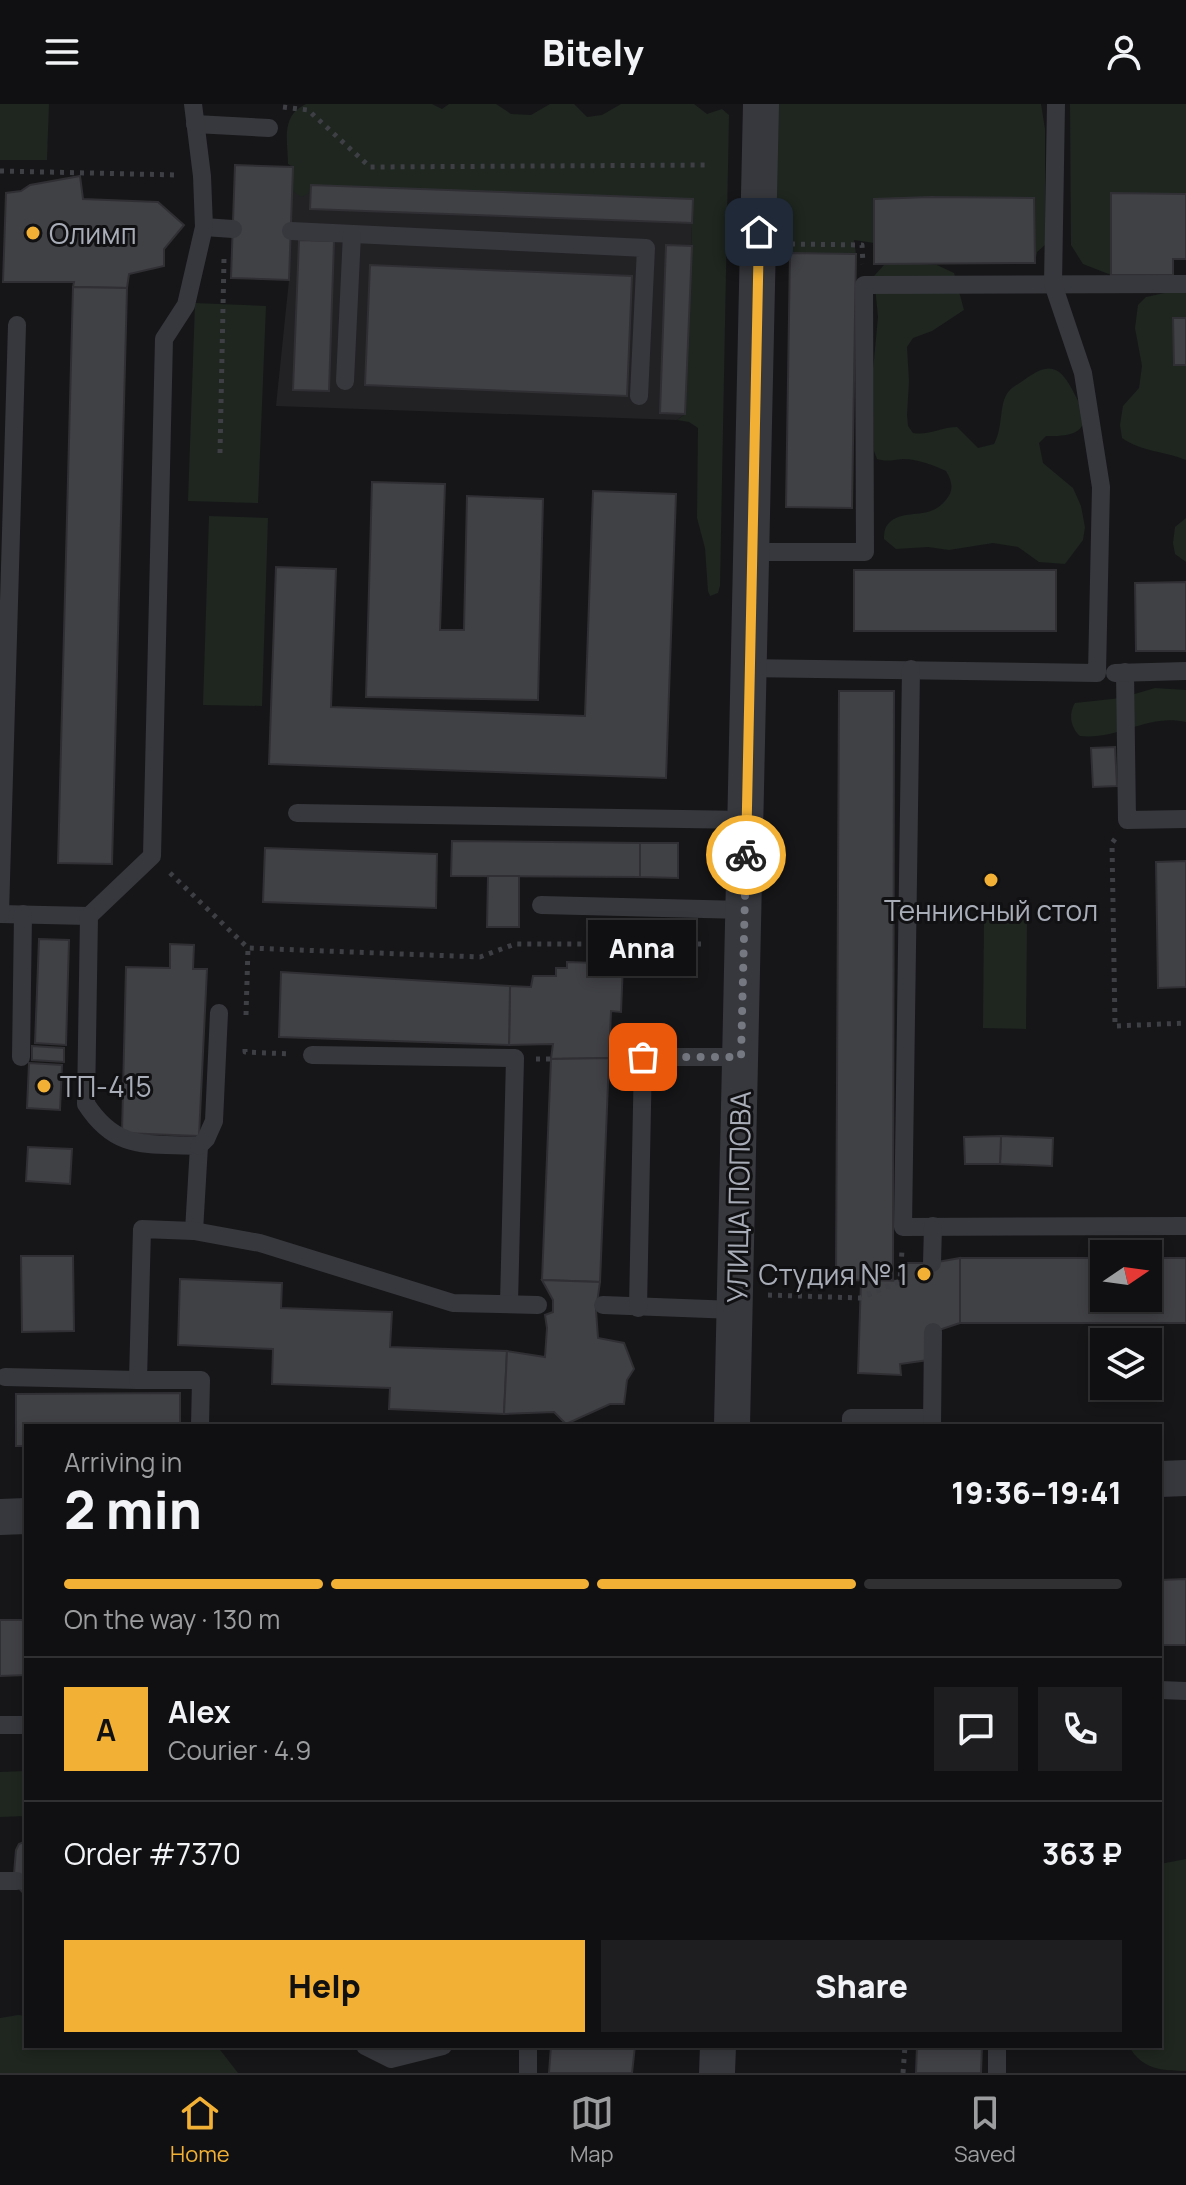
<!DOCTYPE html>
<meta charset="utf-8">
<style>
:root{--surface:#101012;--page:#1e1e20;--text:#f1f3f6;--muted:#9c9d9f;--line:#303032;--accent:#f2b134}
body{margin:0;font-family:Manrope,sans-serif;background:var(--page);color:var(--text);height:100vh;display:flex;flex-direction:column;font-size:30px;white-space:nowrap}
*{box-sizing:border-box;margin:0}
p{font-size:26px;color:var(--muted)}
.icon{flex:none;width:44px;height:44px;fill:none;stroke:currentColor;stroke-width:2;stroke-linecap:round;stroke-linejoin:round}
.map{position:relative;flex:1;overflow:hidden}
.details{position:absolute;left:24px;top:1320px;width:1138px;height:624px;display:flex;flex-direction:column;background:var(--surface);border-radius:0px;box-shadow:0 4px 12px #0003,0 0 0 2px var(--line)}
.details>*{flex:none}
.needle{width:52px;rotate:77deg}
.controls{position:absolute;left:1090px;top:1136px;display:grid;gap:16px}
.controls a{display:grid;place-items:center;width:72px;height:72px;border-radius:0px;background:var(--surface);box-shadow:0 4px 12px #0003,0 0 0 2px var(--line);font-size:40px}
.pin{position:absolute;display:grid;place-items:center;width:68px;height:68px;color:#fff;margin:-34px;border-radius:16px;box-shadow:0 4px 12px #0006}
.courier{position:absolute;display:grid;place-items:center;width:80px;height:80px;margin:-40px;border:6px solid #f2b134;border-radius:50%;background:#fff;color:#222;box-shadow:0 2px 10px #0007}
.bubble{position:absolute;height:56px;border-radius:0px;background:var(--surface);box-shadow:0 4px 12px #0003,0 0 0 2px var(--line);font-size:26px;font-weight:800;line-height:56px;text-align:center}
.headline em{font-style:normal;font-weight:800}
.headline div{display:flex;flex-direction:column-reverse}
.headline{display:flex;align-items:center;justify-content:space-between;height:136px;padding:0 40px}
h1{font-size:52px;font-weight:800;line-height:60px}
.bar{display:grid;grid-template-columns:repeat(4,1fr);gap:12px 8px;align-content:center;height:96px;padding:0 40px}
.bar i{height:10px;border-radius:6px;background:var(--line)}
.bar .on{background:var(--accent)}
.bar p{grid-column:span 4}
.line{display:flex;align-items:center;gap:20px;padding:0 40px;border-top:2px solid var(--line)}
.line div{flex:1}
.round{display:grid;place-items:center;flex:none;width:84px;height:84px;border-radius:0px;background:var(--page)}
.primary-button{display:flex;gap:16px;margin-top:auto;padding:16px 40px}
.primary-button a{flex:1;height:92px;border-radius:0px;background:var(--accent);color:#111;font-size:32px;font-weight:800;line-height:92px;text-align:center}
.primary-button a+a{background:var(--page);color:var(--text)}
header{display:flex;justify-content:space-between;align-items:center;height:104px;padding:0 40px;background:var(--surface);font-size:36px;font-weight:800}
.menu{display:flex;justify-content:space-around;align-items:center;height:112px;border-top:2px solid var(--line);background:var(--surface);font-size:22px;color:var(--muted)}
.menu a{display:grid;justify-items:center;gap:4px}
.menu .on{color:var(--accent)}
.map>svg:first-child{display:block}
.built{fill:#222225}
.green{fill:#1e261f}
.building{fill:#404145;stroke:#303034;stroke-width:2}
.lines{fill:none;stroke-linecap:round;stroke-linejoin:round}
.path{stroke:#3d3f44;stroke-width:5;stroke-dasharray:4 6;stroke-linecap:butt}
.service{stroke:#37383d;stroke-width:18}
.minor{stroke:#37383d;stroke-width:36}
.done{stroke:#757880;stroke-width:8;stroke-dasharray:0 14.4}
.route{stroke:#f2b134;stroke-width:10}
.poi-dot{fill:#f2b134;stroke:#111113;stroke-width:3}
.labels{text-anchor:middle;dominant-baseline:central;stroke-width:6;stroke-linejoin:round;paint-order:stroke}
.poi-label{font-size:28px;fill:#a8adb8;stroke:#111113;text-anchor:start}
.street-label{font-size:28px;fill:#a8adb8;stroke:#111113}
</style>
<header><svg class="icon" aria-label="menu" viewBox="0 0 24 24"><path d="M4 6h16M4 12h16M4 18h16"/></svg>Bitely<svg class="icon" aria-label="person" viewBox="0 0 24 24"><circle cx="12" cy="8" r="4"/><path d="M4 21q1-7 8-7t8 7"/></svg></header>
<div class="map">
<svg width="1186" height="1969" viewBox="0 0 1186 1969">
<rect width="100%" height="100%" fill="#161618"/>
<path class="built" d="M292 80 693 95 685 310 677 316 276 302 289 176Z"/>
<g class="green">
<path d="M0 0H49L47 56H0Z"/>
<path d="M306 0H432L442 5 449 0H496L511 10 531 11 550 0H574L587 13 602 11 621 0H694L707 10 722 5 729 11 720 482 718 489 710 492 708 487 705 444 697 414 698 324 689 318 677 316 685 310 693 95 312 81 308 90 301 93 293 87V63L288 60C288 37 280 12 306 0Z"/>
<path d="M776 0H1041L1045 25V141L1037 148 1035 159 1034 94 874 95V139L854 136 856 150 790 149 781 134 775 116Z"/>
<path d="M1070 0H1186V90L1112 89 1111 171 1083 160 1071 141Z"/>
<path d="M901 159 937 161 954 169 964 206 932 227 913 234 907 243 909 277 907 311 908 322 913 329C928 332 942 323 957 323L978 344 994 340C1004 322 998 300 1009 287 1013 282 1019 280 1024 276 1051 256 1061 263 1075 291 1094 324 1080 333 1046 332L1039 339 1043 359 1073 384 1081 402 1085 423 1083 436 1065 460 1039 458 1018 443 993 439 949 446 928 443 896 445 884 435C884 427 885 422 891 417 907 405 929 416 945 397 954 387 953 379 946 367 933 361 917 355 903 355 893 356 887 358 877 355L874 347 873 266 878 213 874 172 884 161Z"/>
<path d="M1169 188H1186V356C1164 347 1142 348 1122 334L1120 321 1123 302 1139 284 1142 262 1135 224 1138 201 1146 193Z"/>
<path d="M195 199 266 202 258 399 188 397Z"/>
<path d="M209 412 268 414 262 602 203 601Z"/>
<path d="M1186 414V458L1175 450 1173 439 1175 423Z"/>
<path d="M1155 584 1186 586V618C1148 609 1119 636 1080 632 1071 624 1068 610 1075 599L1121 594Z"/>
<path d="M984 816H1027L1026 925 983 924Z"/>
<path d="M26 1667V1712L0 1713V1668Z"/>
<path d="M1186 1755V1967C1162 1967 1141 1965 1129 1942H1160V1760Z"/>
<path d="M18 1911 26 1912V1942H217L238 1969H0V1914Z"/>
</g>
<g class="building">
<path d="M235 61 293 63 289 176 231 174Z"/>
<path d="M80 72 83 95 158 98 184 121 164 145V162L129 170 127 184 73 183 74 178H3L6 89 21 87 30 81Z"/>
<path d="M311 81 693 95 692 119 310 105Z"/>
<path d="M1111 89 1186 90V155H1173V171H1111Z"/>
<path d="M930 93 1034 94 1035 159 874 160V95Z"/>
<path d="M299 136 334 137 329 287 293 286Z"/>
<path d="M666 141 692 142 685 310 660 309Z"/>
<path d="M790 149 856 150 852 404 786 403Z"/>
<path d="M370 161 632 172 627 292 365 281Z"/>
<path d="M73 183 127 184 112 760 58 759Z"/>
<path d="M1173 214H1186V261H1174Z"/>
<path d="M372 378 445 380 440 526H464L467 392 543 395 538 596 366 593Z"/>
<path d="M593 387 676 390 666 674 269 660 276 463 336 465 331 603 585 612Z"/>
<rect x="854" y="466" width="202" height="61"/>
<path d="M1186 478V547H1136L1135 479Z"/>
<path d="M839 587H894L893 1177 836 1176Z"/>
<path d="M1115 643 1117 682 1093 683 1091 644Z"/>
<path d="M452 737 640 739V773L451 772Z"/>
<path d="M640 739H678V774L640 773Z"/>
<path d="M265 744 437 750 436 804 263 798Z"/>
<path d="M1186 757V883L1158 884 1156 758Z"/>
<path d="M488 772H519V823H487Z"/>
<path d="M39 835 69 836 66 941 35 939Z"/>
<path d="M170 840 194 841 193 865H207L199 1032 122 1029 126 863 170 864Z"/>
<path d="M567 858 623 860 621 908 611 907 609 954 551 955 553 940 509 941 510 882 531 883 533 872H556V864H567Z"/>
<path d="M281 868 510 882 509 941 279 933Z"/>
<path d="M32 942 64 944V958L32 956Z"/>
<path d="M609 954 600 1178 542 1176 551 955Z"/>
<path d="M29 959 62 961 60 1006 27 1004Z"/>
<path d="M1001 1032 1053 1034 1052 1062 1000 1060Z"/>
<path d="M1001 1032 1000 1060H965L964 1033Z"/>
<path d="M28 1043 72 1045 70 1080 26 1077Z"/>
<path d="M21 1152H73L74 1227 22 1228Z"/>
<path d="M960 1154V1219L933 1228 928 1256 900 1260 901 1271 858 1269 861 1176 906 1177V1159H932Z"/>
<path d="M960 1154H1104V1194H1148V1154H1186V1219H960Z"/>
<path d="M180 1175 282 1179 281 1204 392 1208 390 1243 507 1247 504 1310 389 1305 390 1284 272 1280 273 1245 178 1241Z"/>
<path d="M542 1176 600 1178 596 1206 598 1234 624 1239 634 1265 627 1276 624 1300H610L566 1320 554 1308 504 1310 507 1247 545 1253 547 1224 545 1211 553 1208V1196Z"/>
<path d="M180 1289V1322H26V1342H16V1290Z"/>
<path d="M1186 1475V1541H1160V1476Z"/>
<path d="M0 1516H26V1571L0 1572Z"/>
<path d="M26 1737V1792L18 1783 14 1770 16 1746 19 1740Z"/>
<path d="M551 1942H635L632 1969H549Z"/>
<path d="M917 1942H982L981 1969H916Z"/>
</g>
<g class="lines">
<g class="path">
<path d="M283 3 308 6 370 63 709 61"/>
<path d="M0 67 179 71"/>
<path d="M791 140 862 141 863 160"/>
<path d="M220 349 224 155"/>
<path d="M1115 735 1112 739 1115 922 1186 919"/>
<path d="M170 769 248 844 480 853 515 840H701"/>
<path d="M246 911 248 844"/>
<path d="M245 945V948L291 950"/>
<path d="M609 954H621"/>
<path d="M536 955H551"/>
<path d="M768 1191 860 1194 900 1177 902 1146"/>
<path d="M903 1969 905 1942"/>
</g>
<g class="service">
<path d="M195 20 269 24"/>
<path d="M204 123 233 125"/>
<path d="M291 127 646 144 639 292"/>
<path d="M345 277 352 130"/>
<path d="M753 448H865L864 181 1186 180"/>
<path d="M750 564 1097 569 1101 383 1083 269 1053 180 1056 0"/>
<path d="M911 565 903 1123 1186 1122"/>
<path d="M1125 568 1127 716 1186 715"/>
<path d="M1115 569 1186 567"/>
<path d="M297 709 747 716"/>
<path d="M541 801 744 806"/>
<path d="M0 810 89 812 152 752 164 235 186 201 204 123 202 72 193 0"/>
<path d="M0 810 17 221"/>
<path d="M89 812 86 1000C117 1048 148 1039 199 1042L194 1127"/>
<path d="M312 951 515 954 509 1199"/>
<path d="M21 953 23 810"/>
<path d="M199 1042 206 1035 214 1017 219 909"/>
<path d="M932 1159 933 1122"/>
<path d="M603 1201 735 1206"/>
<path d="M638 1204 643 953H741"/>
<path d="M5 1273 138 1276"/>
<path d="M200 1322 201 1276H138L142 1125 194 1127 260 1139 453 1199 538 1201"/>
<path d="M851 1322V1314H932"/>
<path d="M932 1322 933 1228"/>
<path d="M1160 1586 1186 1587"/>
<path d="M0 1621H26"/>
<path d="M0 1777H17"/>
<path d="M365 1942 391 1955 443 1942"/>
<path d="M528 1969V1942"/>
<path d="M997 1969V1942"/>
</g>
<g class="minor">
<path d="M732 1322 761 0"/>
<path d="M1160 1375 1186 1374"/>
<path d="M0 1413 26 1412"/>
<path d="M717 1969 718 1942"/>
</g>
</g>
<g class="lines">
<path class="done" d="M643 953H741L746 751"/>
<path class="route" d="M746 751 759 128"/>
</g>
<g class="poi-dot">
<circle cx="33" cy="129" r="8"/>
<circle cx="991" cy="776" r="8"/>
<circle cx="44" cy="982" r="8"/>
<circle cx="924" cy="1170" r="8"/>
</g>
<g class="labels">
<g class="poi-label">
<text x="49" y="129">Олимп</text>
<text x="991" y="806" text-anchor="middle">Теннисный стол</text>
<text x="60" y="982">ТП-415</text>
<text x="908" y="1170" text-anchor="end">Студия № 1</text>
</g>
<g class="street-label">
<text transform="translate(738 1093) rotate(-89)">УЛИЦА ПОПОВА</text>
</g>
</g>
</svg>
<div class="controls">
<a><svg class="needle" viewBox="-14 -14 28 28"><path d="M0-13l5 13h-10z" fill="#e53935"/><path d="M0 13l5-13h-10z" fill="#9c9d9f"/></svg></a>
<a><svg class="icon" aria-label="layers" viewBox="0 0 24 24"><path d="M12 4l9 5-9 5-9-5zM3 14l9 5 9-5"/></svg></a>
</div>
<div class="pin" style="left:643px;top:953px;background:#ea580c"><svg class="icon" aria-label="bag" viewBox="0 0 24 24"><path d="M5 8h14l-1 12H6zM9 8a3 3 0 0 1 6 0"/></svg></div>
<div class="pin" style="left:759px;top:128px;background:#1f2937"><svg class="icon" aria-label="home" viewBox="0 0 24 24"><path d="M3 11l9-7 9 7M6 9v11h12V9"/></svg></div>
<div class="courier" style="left:746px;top:751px"><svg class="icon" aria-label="bike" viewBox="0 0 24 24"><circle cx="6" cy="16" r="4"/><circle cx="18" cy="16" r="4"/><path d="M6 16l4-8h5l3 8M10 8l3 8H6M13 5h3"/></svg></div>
<div class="bubble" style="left:588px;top:816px;width:108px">Anna</div>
<section class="details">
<div class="headline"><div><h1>2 min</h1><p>Arriving in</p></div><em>19:36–19:41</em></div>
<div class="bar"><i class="on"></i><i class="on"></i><i class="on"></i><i></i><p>On the way · 130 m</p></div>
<div class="line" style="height:144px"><b class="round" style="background:var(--accent);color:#111">A</b><div><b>Alex</b><p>Courier · 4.9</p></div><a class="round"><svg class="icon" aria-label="chat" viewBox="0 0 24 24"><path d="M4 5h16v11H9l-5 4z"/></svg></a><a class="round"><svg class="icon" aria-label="phone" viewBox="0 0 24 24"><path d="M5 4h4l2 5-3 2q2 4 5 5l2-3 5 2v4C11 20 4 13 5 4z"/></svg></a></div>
<div class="line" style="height:104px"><div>Order #7370</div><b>363 ₽</b></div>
<div class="primary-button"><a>Help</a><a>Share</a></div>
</section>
</div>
<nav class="menu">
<a class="on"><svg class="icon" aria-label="home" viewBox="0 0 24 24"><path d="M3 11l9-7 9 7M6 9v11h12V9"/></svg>Home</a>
<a><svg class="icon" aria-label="map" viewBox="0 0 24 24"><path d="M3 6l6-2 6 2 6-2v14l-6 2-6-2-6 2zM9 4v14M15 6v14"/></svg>Map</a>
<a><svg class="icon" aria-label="saved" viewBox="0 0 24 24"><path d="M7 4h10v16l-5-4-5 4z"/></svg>Saved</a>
</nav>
